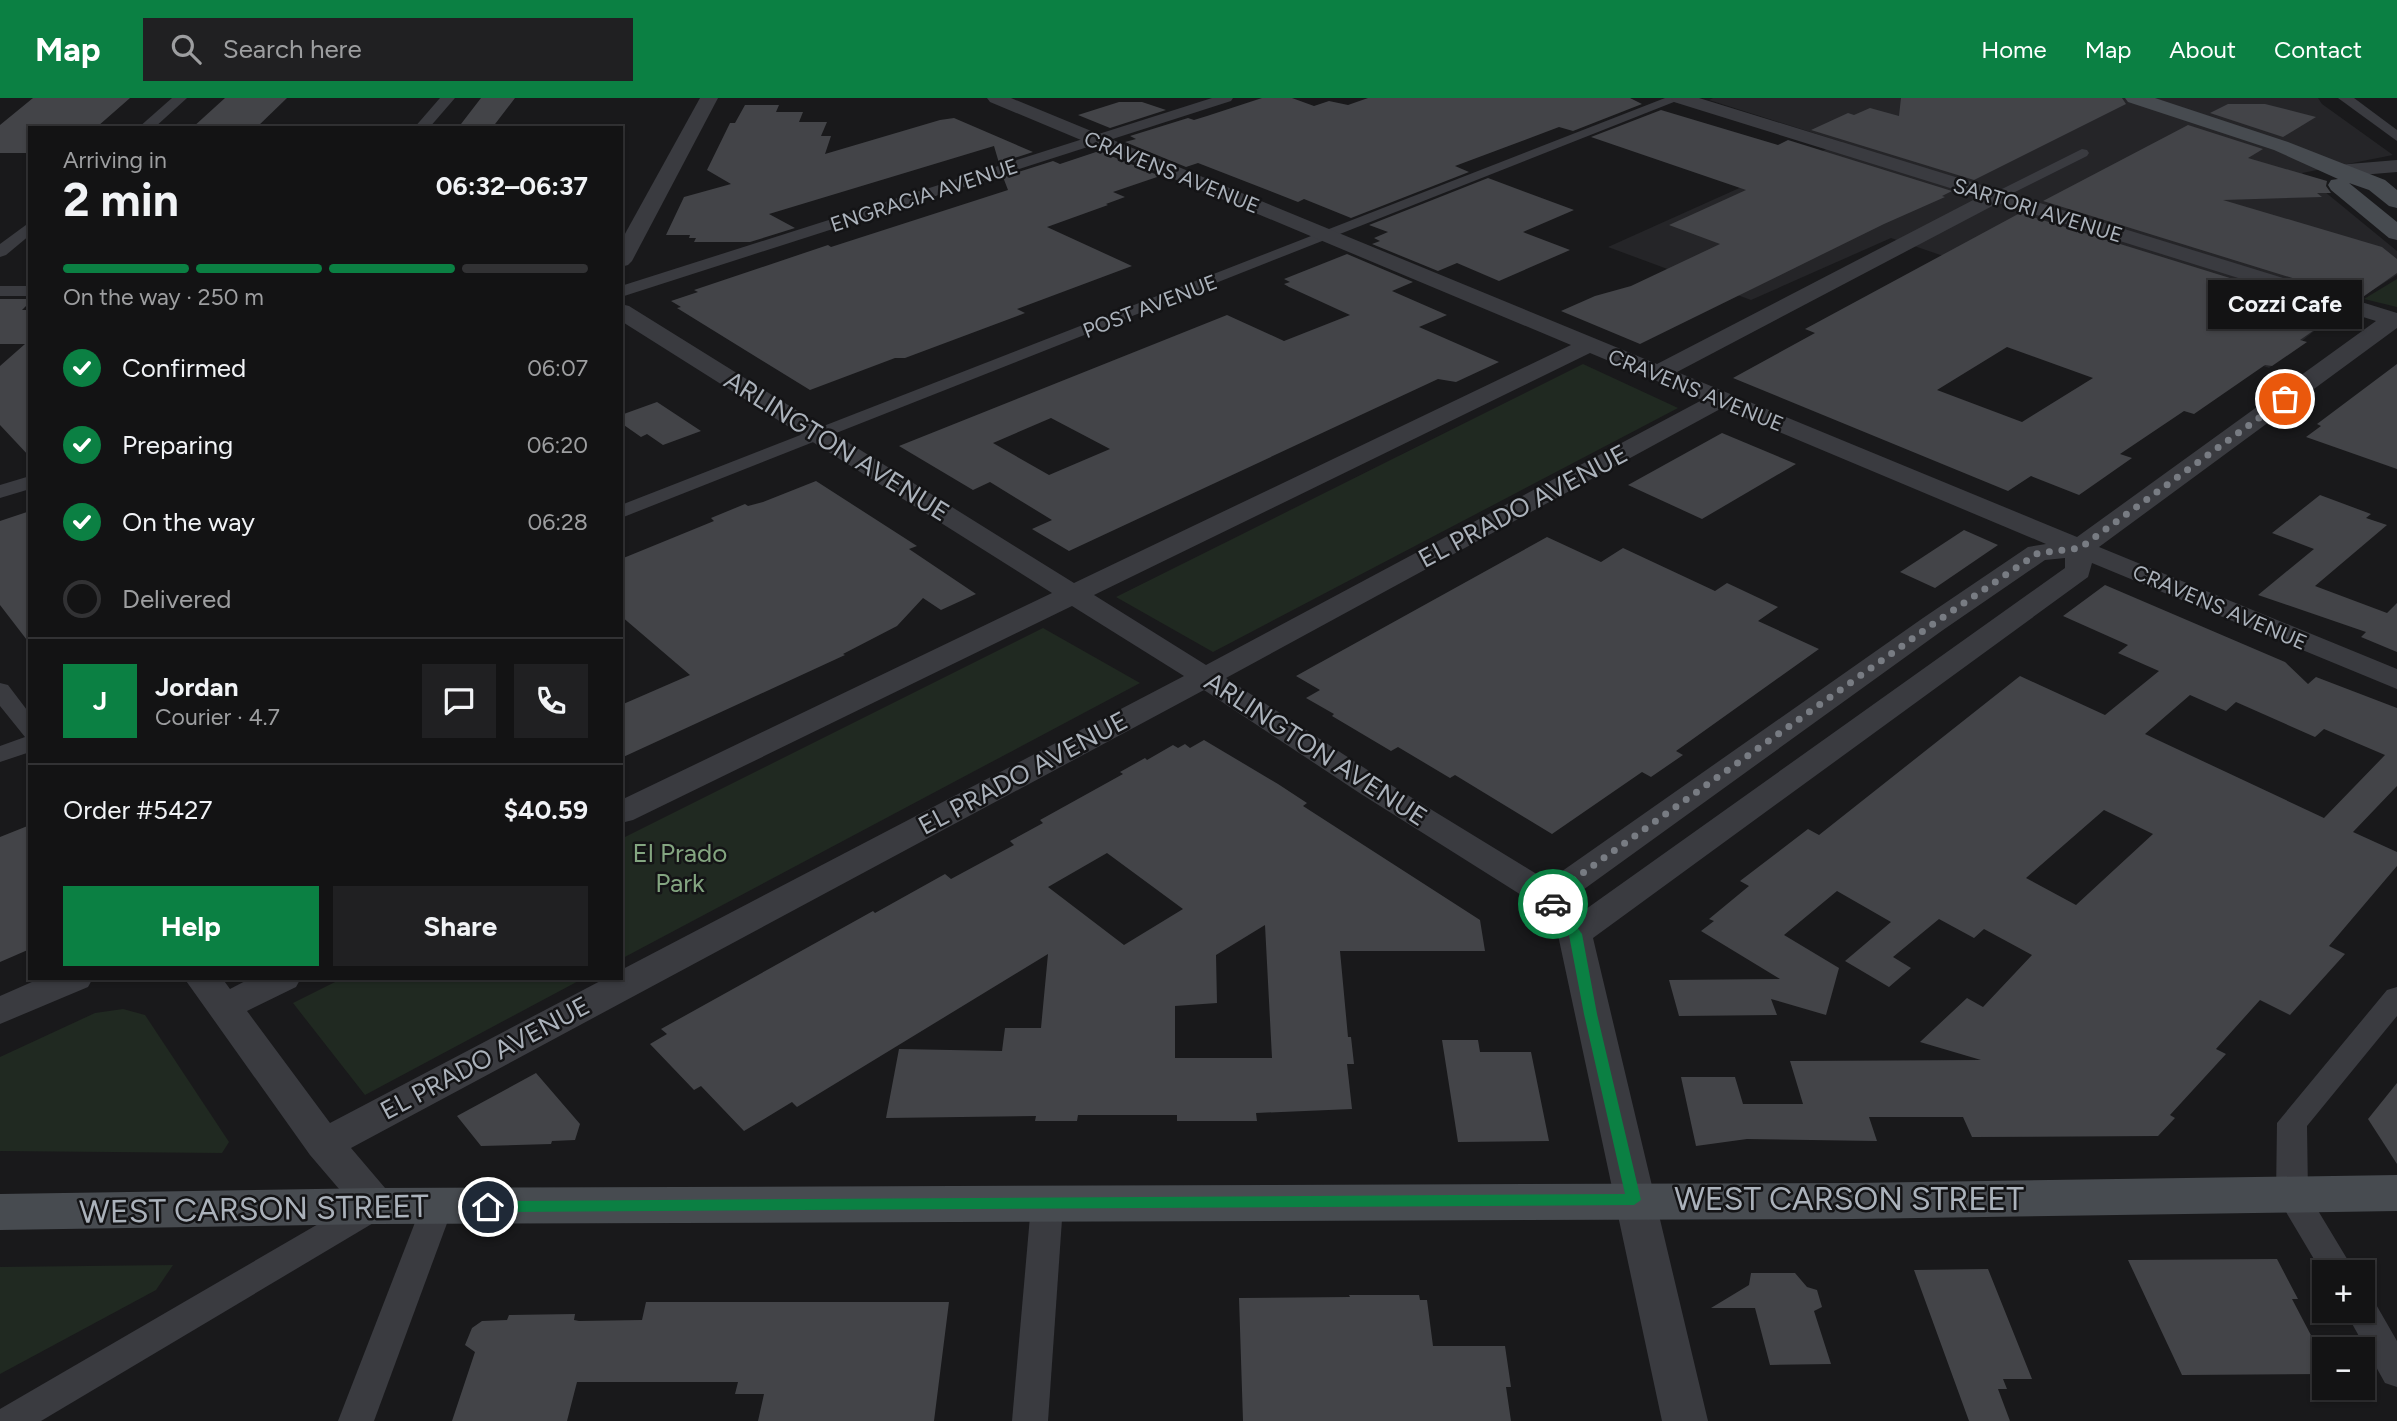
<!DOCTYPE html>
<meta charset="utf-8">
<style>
:root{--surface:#131314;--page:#202022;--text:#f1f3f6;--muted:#9d9ea0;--line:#323234;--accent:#0b8043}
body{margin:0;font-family:Figtree,sans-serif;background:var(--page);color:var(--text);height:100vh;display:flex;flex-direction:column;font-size:26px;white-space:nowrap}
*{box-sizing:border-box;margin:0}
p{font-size:23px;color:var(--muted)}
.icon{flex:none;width:38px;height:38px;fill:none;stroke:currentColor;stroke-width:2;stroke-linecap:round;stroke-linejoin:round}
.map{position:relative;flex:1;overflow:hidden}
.details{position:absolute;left:28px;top:28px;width:595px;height:854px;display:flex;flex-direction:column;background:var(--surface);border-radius:0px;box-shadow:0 2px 5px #0004,0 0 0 2px var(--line)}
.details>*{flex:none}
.buttons{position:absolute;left:2312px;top:1162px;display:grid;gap:14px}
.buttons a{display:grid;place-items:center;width:63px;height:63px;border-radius:0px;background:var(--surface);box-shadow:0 2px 5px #0004,0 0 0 2px var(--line);font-size:35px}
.pin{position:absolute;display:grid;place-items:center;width:60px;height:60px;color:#fff;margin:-30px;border:4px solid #fff;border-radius:50%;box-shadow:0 2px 7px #0007}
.courier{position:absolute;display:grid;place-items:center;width:70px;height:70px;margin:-35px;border:5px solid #0b8043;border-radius:50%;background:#fff;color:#222;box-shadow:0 2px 9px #0007}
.bubble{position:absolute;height:49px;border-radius:0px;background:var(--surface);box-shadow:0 2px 5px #0004,0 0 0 2px var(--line);font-size:23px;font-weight:700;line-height:49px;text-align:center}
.head em{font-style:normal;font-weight:700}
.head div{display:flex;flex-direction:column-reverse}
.head{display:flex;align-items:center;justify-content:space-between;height:119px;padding:0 35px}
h1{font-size:46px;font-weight:700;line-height:52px}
.bar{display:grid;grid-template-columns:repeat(4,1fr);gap:10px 7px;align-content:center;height:84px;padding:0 35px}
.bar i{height:9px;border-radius:5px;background:var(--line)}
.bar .on{background:var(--accent)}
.bar p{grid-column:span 4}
.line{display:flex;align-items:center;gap:18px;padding:0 35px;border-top:2px solid var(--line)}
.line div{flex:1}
.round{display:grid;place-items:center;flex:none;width:74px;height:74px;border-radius:0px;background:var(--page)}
ol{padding:0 35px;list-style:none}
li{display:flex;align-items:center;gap:21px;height:77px}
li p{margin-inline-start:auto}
li .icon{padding:7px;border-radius:50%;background:var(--accent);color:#fff;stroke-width:4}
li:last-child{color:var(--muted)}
li i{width:38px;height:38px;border:4px solid var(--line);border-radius:50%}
.cta{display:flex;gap:14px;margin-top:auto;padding:14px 35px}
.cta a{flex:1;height:80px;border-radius:0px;background:var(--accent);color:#fff;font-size:28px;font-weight:700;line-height:80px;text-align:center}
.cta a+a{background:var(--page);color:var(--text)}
header{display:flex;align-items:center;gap:42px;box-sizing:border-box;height:98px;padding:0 35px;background:var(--accent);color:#fff}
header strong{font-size:33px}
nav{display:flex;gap:38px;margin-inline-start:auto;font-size:24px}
.search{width:490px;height:63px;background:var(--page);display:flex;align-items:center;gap:18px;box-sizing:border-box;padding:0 24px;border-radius:0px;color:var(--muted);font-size:26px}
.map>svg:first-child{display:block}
.built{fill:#252528}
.green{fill:#202921}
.building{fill:#434448;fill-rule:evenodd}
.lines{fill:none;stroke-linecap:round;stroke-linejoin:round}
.minor{fill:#3a3b40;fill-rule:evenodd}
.tertiary{fill:#3a3b40;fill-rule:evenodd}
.secondary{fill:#474b50;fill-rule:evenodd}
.route{fill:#0b8043}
.done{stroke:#787c83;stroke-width:7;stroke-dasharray:0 12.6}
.labels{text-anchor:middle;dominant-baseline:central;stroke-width:5;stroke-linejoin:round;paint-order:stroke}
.far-street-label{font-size:21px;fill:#abb2bb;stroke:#141416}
.street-label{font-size:26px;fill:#abb2bb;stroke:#141416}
.park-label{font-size:26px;fill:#84a681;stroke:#141416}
.near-street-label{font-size:32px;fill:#abb2bb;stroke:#141416}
</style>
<header>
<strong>Map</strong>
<div class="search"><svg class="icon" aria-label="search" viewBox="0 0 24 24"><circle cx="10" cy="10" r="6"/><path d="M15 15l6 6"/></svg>Search here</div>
<nav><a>Home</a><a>Map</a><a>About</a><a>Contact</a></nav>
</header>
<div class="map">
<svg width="2397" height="1323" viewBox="0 0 2397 1323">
<rect width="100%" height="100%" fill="#19191b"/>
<path class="built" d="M1713 0H2318L2322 6 2393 57 2302 75 2397 153V177L2340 212 2269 270 1891 140 1751 202 1608 149 1842 44 1709 2Z"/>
<g class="green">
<path d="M2397 181V209L2364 201Z"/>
<path d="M1583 266 1678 310 1213 554 1116 499Z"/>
<path d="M1043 530 1140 585 621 861V741Z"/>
<path d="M343 880H584L365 997 293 905Z"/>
<path d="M123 911 145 917 229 1044 222 1055 0 1053V959L95 915Z"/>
<path d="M173 1167 156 1192 0 1276V1169Z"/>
</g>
<g class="building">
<path d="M33 0H130L98 28 30 30V55H0V27Z"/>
<path d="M225 0H287L256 30H192Z"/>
<path d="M481 0H515L492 30H462L464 26H461Z"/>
<path d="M1262 0H1292L1314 8 1329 3 1348 7 1368 0H1630L1642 6 1573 33 1559 29 1455 68 1469 74 1351 120 1304 101 1298 104 1198 65 1186 69 1125 44 1136 41 1130 38 1188 20 1194 22 1207 18Z"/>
<path d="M1901 0H2122L2126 6 1974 82 1811 32 1848 15 1854 17 1870 10 1899 18Z"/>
<path d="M1119 4H1142L1166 12 1110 30 1078 17Z"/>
<path d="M2228 6H2265L2316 19 2283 39 2210 15Z"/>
<path d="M745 7H779L776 14H803L799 24H827L821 38H831L825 56 940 22 954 20 1033 54 999 65 994 48 769 116 795 130 750 144H694L696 140H689L690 137H666L684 99 731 86 707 72 730 25H735Z"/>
<path d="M1661 12 1778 47 1788 42 1952 93 1942 98 1945 99 1884 126 1640 246 1561 213 1595 198 1631 188 1720 146 1669 127 1746 92 1591 39Z"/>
<path d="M2188 27 2263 51 2248 60 2327 83 2326 88 2331 95H2317L2322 99 2223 102 2382 149 2397 161V175L2360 201 2043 103Z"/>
<path d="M1099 53 1160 78 1113 94 1125 99 1106 106 1108 107 1047 129 1132 168 1017 211 1025 215 905 260H895L810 292 677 210 681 209 671 203 698 194 694 192 828 147 831 149 1008 92 1003 79 1053 63 1060 66Z"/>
<path d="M1488 80 1574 112 1523 134 1570 152 1499 183 1457 165 1438 173 1372 146 1380 143 1374 140 1388 134 1369 127Z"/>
<path d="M2020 115 2340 214 2300 242 2307 244 2272 268 2265 267 2194 316 2184 313 2120 356 2132 360 2079 397 2031 378 2008 393 1733 280 1815 235 1805 231ZM2007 249 2093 280 2022 324 1937 292Z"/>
<path d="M1347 156 1413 184 1392 193 1447 217 1419 229 1499 264 1456 284 1438 281 1069 453 1032 431 1052 422 990 384 973 392 899 348 1227 217 1284 243 1350 217 1289 189 1284 186 1290 184 1284 181ZM1051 320 1110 351 1049 377 993 345Z"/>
<path d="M0 201H30V204L22 212H30V359L0 327V268L25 246H0Z"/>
<path d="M2397 266V371L2306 339 2321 328 2317 326Z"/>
<path d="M657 304 701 333 663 347 647 336 641 339 621 325V317Z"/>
<path d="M1722 335 1796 366 1702 421 1628 387Z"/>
<path d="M816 383 917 448 909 451 976 496 941 512 923 500 897 528 843 556 845 557 621 660V607L690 577 621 518V461L714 423 711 420 745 406 748 408 763 404Z"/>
<path d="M2320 397 2371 416 2366 420 2387 427 2315 488 2387 515 2397 505V554L2361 539 2366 534 2258 497 2314 451 2272 435Z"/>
<path d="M30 413V546L0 507V423Z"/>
<path d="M1964 432 1998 447 1935 490 1900 474Z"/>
<path d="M1547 439 1601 464 1623 450 1715 493 1727 485 1778 509 1758 523 1819 551 1676 653 1683 657 1651 679 1642 674 1552 736 1455 677 1450 680 1398 649 1391 653 1332 618 1334 616 1306 600 1320 592 1296 578Z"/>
<path d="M2105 487 2285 564 2308 586 2316 579 2397 610V688L2353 734 2397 754V768L2329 848 2345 856 2290 917 2260 902 2216 951 2226 956 2170 1017 2175 1020 2158 1038 1972 1039 1963 1019H1869L1877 1043 1747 1041 1696 1048 1681 979H1735L1743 1006H1803L1790 963 1981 962 1920 944 1967 900 1983 909 2032 857 1984 831 1974 840 1939 821 1893 859 1911 870 1889 889 1845 863 1891 824 1837 793 1784 837 1839 870 1826 917 1771 901 1777 917 1679 918 1669 882 1780 881 1701 833 1714 823 1709 821 1749 788 1740 783 1808 731 1819 737 2020 578 2105 617 2159 573 2118 555 2128 547 2063 518ZM2190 597 2226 613 2236 604 2315 639 2324 631 2385 657 2324 720 2145 636ZM2104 712 2153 736 2076 807 2026 780Z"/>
<path d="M1204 642 1278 686 1307 705 1303 708 1480 822 1485 853H1340L1348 939H1351L1354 966H1347L1352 1011 1256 1015 1257 1023H1177V1017H1078L1077 1023H1035L1036 1018 886 1020 899 951 1002 953 1005 930H1041L1048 856 797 1009 792 1004 744 1033 701 988 694 992 650 946 667 936 661 931 873 813 875 815 945 776 951 781 1014 747 1010 743 1043 725 1040 722 1123 676 1120 674 1145 660 1147 662 1173 647 1178 650 1185 646 1190 650ZM1107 755 1183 811 1124 847 1048 789ZM1265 827 1272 960H1175V908L1217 905 1216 857Z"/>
<path d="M30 727V851L0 864V739Z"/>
<path d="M1442 942H1478L1480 954H1531L1549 1043 1458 1044Z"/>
<path d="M536 975 580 1026 575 1042 552 1043 551 1046 481 1048 457 1018Z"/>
<path d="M2397 985V1066L2368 1021Z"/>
<path d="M2277 1161 2298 1201H2292L2324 1262V1276L2182 1277 2128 1162Z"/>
<path d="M1988 1171 2032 1281H2003L2007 1291H1998L2010 1323H1969L1914 1172Z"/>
<path d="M1751 1175H1795L1807 1189 1817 1192 1822 1209 1814 1213 1831 1266 1770 1267 1755 1210H1711L1749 1187Z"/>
<path d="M1349 1197H1419L1420 1202H1427L1433 1248H1505L1511 1289H1506L1511 1323H1243L1239 1200 1350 1199Z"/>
<path d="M646 1204H949L934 1323H758L764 1296H735L738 1284H577L567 1323H452L475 1254 465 1247 472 1230 482 1223 507 1222 509 1217 575 1216 574 1222 579 1223 642 1222Z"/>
</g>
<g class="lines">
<g class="minor">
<path d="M172 0H187L154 30H138Z"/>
<path d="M440 0H455L429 30H414Z"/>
<path d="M1212 0H1233L1231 3 621 199V188Z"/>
<path d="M1665 0H1684L621 420V407Z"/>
<path d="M2338 0H2354L2397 32V43Z"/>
<path d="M2082 51 2087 52 2089 55 2087 58 1999 102H1989L1986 99Z"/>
<path d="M30 124V137L6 157 0 159V146Z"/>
<rect x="0" y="188" width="30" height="10"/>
<path d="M30 378V391L0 400V387Z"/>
<path d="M0 585 8 587 30 616V654L0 664V648L25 639 0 608Z"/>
<path d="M2397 889V918L2307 1028 2308 1096 2355 1174H2324V1178L2276 1097 2277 1025 2387 892Z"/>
<path d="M1047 1094 1058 1098 1063 1107 1048 1323H1012L1031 1107 1036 1098Z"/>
<path d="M374 1096 385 1100 390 1109 385 1118 41 1323H0V1311L363 1100Z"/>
<path d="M437 1096 448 1100 453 1109 374 1323H338L421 1109 426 1100Z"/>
<path d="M2362 1199 2374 1203 2397 1243V1289L2385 1285 2345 1213H2362Z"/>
</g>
<g class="tertiary">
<path d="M700 0H718L632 163 628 167 621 169V143Z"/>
<path d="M987 0H1011L1657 266 1979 99 1674 4 1671 0H1699L2397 215V230L2099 449 2397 571V591L2092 465 2088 479 1593 840 1708 1323H1662L1558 837 1537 807 1361 696 1204 592 351 1050 391 1097 397 1108 391 1119 377 1124 363 1119 310 1057 184 880H222L230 891 251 880H301L296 889 247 913 330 1025 606 880H621V872L1184 578 1072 508 633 722 621 725V702L1052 495 621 223V206L629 208 1074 485 1571 247 990 4ZM1998 105 2376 223 2077 439 1677 274ZM1590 255 1702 302 1206 567 1094 497ZM1722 310 2046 446 2028 449 1923 520 1548 783 1383 682 1226 580ZM2065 460V470L1579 816 1569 802 1943 532 2045 462Z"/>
<path d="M2397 62V74L2337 79 2327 73 2337 67Z"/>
<path d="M41 880H93L88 889 0 926V898Z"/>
</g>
<g class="secondary">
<path d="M2125 0H2155L2288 44 2385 82 2397 92V110L2389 108 2369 92 2349 85 2397 124V142L2389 140 2331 92 2328 87 2331 82 2338 81 2274 52 2128 4Z"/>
<path d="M2397 1077V1113L1853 1121 377 1126 0 1132V1096L377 1090 1853 1085Z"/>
</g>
</g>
<path class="route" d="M1553 802 1558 803 1582 836 1597 916 1641 1102 1634 1107 488 1114 480 1109 488 1103 1625 1096 1584 916 1569 837 1547 806Z"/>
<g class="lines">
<path class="done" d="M1553 806 1549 799 1933 526 2038 455 2080 450 2285 301"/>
</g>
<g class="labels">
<g class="far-street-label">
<text transform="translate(1172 74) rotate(22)">CRAVENS AVENUE</text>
<text transform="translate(924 97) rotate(-18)">ENGRACIA AVENUE</text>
<text transform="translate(2038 112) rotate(17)">SARTORI AVENUE</text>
<text transform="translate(1150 208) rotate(-21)">POST AVENUE</text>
<text transform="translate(1696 292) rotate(22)">CRAVENS AVENUE</text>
<text transform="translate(2220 509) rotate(23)">CRAVENS AVENUE</text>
</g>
<g class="street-label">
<text transform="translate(837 348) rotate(32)">ARLINGTON AVENUE</text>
<text transform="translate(1523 408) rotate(-28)">EL PRADO AVENUE</text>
<text transform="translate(1316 651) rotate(33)">ARLINGTON AVENUE</text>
<text transform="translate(1023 675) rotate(-28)">EL PRADO AVENUE</text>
<text transform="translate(485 960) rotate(-28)">EL PRADO AVENUE</text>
</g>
<g class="park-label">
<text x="680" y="755">El Prado<tspan x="680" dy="30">Park</tspan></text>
</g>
<g class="near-street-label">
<text x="1849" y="1101">WEST CARSON STREET</text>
<text transform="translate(254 1111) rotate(-1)">WEST CARSON STREET</text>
</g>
</g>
</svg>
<div class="buttons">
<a>+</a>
<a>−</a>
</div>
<div class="pin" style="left:2285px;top:301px;background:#ea580c"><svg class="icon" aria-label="bag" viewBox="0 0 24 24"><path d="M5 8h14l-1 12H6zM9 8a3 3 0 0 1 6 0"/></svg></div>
<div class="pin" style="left:488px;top:1109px;background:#1f2937"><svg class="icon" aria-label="home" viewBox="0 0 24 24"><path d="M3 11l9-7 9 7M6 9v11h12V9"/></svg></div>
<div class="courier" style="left:1553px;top:806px"><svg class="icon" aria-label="car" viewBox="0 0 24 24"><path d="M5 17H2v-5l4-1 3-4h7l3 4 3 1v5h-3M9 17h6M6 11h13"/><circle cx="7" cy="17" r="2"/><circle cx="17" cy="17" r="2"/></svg></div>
<div class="bubble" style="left:2208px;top:182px;width:154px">Cozzi Cafe</div>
<section class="details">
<div class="head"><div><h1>2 min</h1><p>Arriving in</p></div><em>06:32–06:37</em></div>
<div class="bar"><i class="on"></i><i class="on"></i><i class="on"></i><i></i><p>On the way · 250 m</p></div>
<ol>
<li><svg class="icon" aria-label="check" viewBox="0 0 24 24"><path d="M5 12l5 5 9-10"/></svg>Confirmed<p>06:07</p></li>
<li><svg class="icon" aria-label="check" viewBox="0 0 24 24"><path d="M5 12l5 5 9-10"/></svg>Preparing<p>06:20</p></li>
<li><svg class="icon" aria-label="check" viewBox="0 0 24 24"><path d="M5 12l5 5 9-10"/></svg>On the way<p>06:28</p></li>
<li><i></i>Delivered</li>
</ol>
<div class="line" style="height:126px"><b class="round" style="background:var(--accent);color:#fff">J</b><div><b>Jordan</b><p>Courier · 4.7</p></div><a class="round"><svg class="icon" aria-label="chat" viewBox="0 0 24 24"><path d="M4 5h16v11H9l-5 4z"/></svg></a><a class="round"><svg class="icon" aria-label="phone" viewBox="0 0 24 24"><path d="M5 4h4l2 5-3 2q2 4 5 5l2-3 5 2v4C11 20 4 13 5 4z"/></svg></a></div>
<div class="line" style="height:91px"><div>Order #5427</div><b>$40.59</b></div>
<div class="cta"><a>Help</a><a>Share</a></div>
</section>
</div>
